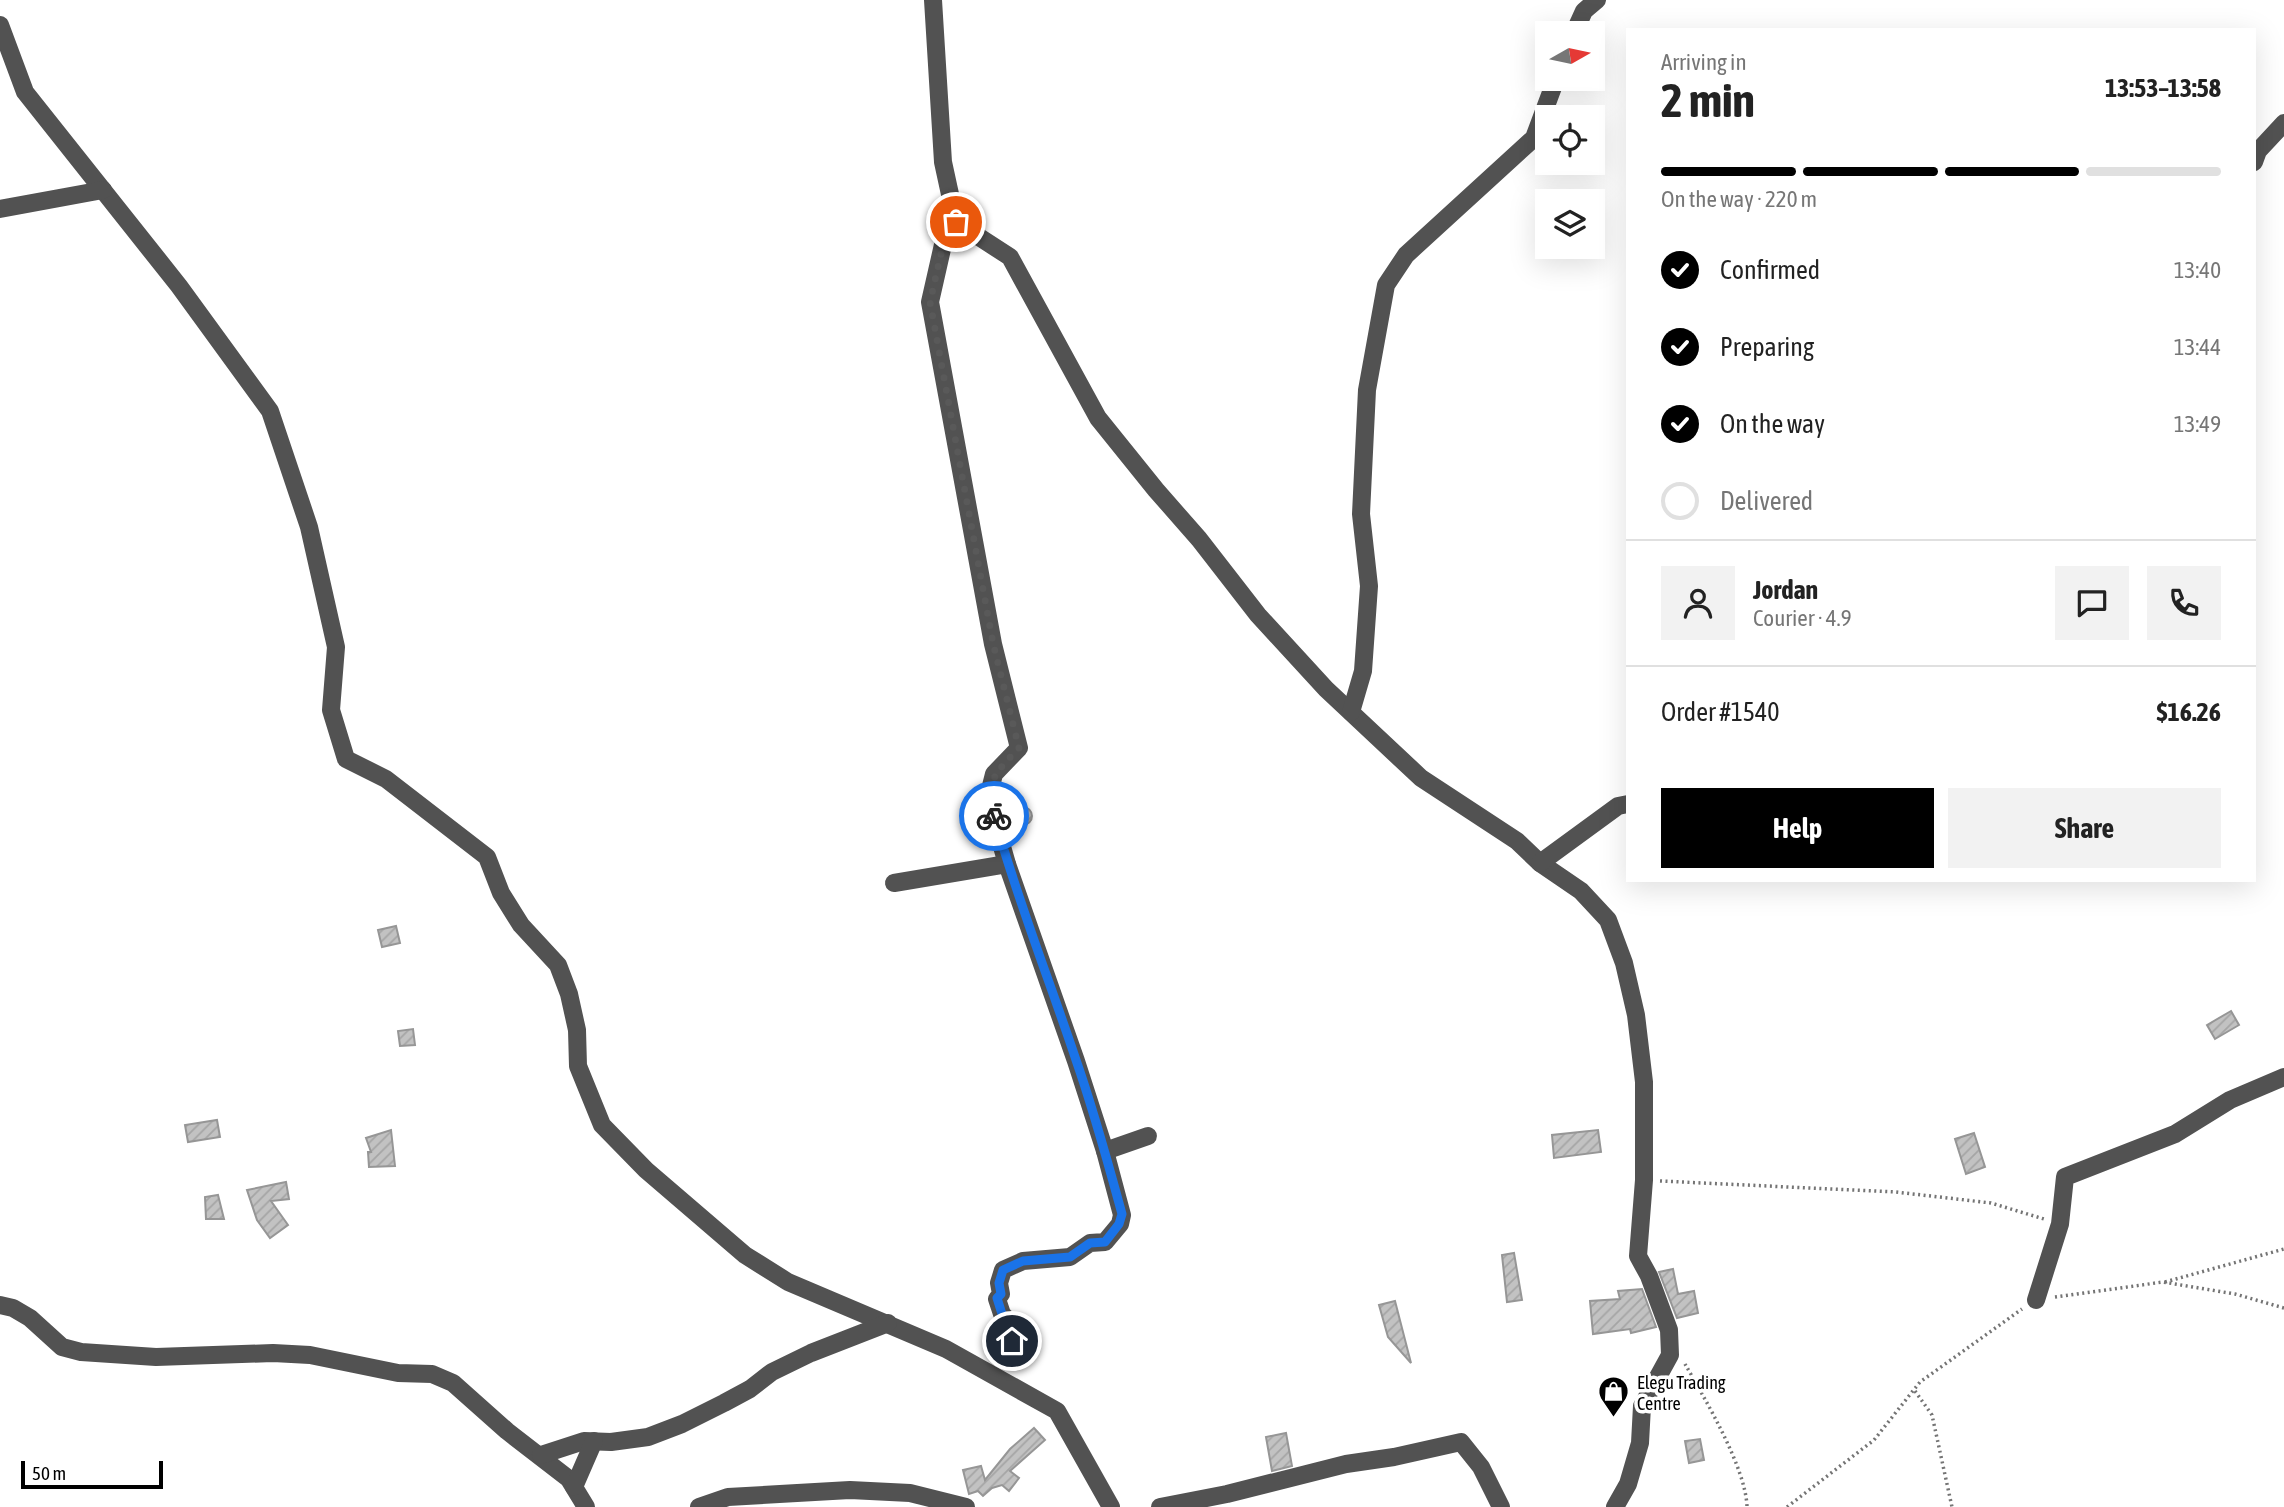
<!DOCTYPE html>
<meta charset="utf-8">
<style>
:root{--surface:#fff;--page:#f2f2f2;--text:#222;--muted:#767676;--line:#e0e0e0;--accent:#000}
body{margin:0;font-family:"Asap Condensed",sans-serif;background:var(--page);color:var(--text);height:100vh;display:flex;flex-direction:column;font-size:26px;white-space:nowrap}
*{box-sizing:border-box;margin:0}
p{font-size:23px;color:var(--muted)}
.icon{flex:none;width:38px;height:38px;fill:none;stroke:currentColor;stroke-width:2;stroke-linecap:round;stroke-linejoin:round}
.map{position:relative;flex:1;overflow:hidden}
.panel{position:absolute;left:1626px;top:28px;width:630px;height:854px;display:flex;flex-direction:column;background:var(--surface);border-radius:0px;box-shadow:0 7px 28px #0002}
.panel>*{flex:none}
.needle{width:46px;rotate:81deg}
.controls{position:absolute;left:1535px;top:21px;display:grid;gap:14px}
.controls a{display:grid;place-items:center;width:70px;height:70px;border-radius:0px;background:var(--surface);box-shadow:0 7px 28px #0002;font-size:35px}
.scale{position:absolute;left:21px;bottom:18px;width:142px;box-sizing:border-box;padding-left:7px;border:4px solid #000;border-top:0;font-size:19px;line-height:24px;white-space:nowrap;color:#000;-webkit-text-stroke:5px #fff;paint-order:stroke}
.pin{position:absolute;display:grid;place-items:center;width:60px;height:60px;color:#fff;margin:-30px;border:4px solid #fff;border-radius:50%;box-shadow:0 2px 7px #0007}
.courier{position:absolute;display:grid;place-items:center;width:70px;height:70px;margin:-35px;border:5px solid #1a73e8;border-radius:50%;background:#fff;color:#222;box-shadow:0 2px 9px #0007}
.summary em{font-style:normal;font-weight:700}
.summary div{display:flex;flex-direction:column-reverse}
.summary{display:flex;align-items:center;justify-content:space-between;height:119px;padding:0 35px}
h1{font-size:46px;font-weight:700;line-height:52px}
.bar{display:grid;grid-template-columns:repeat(4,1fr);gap:10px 7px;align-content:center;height:84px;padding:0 35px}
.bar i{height:9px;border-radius:5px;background:var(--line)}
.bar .current{background:var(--accent)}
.bar p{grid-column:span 4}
.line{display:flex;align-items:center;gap:18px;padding:0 35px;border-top:2px solid var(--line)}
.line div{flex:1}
.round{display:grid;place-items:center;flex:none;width:74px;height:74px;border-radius:0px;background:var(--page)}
ol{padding:0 35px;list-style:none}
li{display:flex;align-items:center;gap:21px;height:77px}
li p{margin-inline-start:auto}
li .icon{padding:7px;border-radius:50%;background:var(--accent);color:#fff;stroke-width:4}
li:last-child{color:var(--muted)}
li i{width:38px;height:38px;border:4px solid var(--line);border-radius:50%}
.primary-button{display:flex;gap:14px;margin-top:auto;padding:14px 35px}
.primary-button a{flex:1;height:80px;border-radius:0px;background:var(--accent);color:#fff;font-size:28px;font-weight:700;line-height:80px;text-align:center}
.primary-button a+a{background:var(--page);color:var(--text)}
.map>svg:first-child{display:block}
.building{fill:url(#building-hatch);stroke:#969696;stroke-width:2}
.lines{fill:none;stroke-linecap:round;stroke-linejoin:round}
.path{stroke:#747474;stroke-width:3.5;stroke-dasharray:2 3.5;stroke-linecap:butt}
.minor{stroke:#525252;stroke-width:18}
.done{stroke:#595959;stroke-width:7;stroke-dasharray:0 12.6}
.route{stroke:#1a73e8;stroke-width:9}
.labels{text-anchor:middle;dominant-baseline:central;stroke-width:7;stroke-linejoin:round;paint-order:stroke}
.poi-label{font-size:18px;fill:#000;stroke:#fff;text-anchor:start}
</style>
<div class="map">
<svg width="2284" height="1507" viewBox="0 0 2284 1507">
<defs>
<pattern id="building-hatch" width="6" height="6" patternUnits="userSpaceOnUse" patternTransform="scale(1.75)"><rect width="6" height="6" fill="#c2c2c2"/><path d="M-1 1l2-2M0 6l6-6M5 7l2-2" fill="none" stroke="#a5a5a5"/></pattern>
</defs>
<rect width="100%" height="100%" fill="#fff"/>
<g class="building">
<circle cx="1023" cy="816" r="9"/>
<path d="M396 926 400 943 382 947 378 930Z"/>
<path d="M2231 1011 2239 1025 2215 1039 2207 1025Z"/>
<path d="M413 1029 415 1045 400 1046 398 1031Z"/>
<path d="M217 1120 220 1137 188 1142 185 1125Z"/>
<path d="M391 1130 395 1166 369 1167 368 1152H371L366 1138Z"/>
<path d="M1598 1130 1601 1152 1554 1158 1552 1135Z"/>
<path d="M1974 1133 1985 1167 1966 1174 1955 1139Z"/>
<path d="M286 1182 289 1199 271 1201 288 1225 270 1238 257 1220 247 1190Z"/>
<path d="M218 1195 224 1219H206L205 1197Z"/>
<path d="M1514 1253 1522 1300 1507 1302 1502 1255Z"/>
<path d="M1673 1269 1678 1294 1694 1291 1698 1313 1677 1318 1659 1272Z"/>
<path d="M1642 1289 1656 1327 1631 1333 1630 1329 1593 1334 1590 1301 1620 1299 1618 1291Z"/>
<path d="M1395 1301 1411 1363 1388 1337 1379 1305Z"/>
<path d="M1034 1428 1045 1440 1010 1471 1019 1478 1009 1491 1002 1485 992 1488 983 1496 978 1491 969 1494 963 1470 981 1466 985 1480 1010 1449Z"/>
<path d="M1286 1433 1292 1466 1272 1471 1266 1437Z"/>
<path d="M1700 1439 1704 1460 1689 1463 1685 1441Z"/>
</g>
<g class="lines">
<g class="path">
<path d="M1660 1181 1896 1192 1991 1203 2044 1219"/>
<path d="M2165 1282 2284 1249"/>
<path d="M2055 1297 2163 1282 2235 1294 2284 1308"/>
<path d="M1685 1364C1705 1399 1746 1468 1747 1507"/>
<path d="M1915 1391 1932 1415 1952 1507"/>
<path d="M1787 1507 1874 1440 1920 1382 2022 1309"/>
</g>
<g class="minor">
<path d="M933 0 943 162 956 222 1010 257 1098 418 1156 490 1199 539 1258 615 1326 689 1421 778 1517 841 1540 863 1581 891 1608 920 1624 963 1636 1015 1644 1082V1180L1638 1256 1649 1276 1669 1330 1670 1355 1642 1406 1640 1443 1628 1484 1615 1507"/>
<path d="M0 25 25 92 179 286 270 411 309 527 336 647 331 710 346 759 386 779 487 857 501 893 521 925 558 965 569 994 577 1030 578 1066 602 1125 646 1170 745 1255 788 1282 946 1349 1057 1411 1111 1507"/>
<path d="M1574 33 1584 11 1597 0"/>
<path d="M2254 162 2258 151 2284 123"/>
<path d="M0 209 103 190"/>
<path d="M956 222 947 227 930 302 993 644 1019 748 994 774 988 798 1007 864 1076 1061 1105 1151 1122 1215 1120 1224 1105 1242 1090 1243 1070 1257 1023 1261 1003 1270 999 1283 1001 1294 997 1299 1002 1314 1006 1318 1011 1341"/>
<path d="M1351 712 1363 671 1369 586 1361 514 1367 390 1386 285 1406 255 1534 138 1556 79"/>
<path d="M1540 863 1618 806 1628 804"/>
<path d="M894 883 1007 864"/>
<path d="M1105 1151 1148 1136"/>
<path d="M2036 1300 2060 1224 2065 1177 2175 1134 2230 1100 2284 1077"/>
<path d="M0 1305 13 1308 30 1318 62 1347 81 1352 156 1357 273 1353 310 1355 398 1373 432 1374 453 1383 507 1431 569 1479 586 1507"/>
<path d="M541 1455 584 1441 611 1442 648 1437 682 1424 724 1403 750 1389 772 1372 811 1353 888 1323"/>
<path d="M574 1487 594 1441"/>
<path d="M699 1507 728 1497 850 1490 910 1493 966 1507"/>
<path d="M1160 1507 1227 1494 1346 1464 1394 1457 1461 1442 1481 1467 1501 1507"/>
</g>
</g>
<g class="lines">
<path class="done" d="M956 222 947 228 930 302 993 643 1019 748C996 772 984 782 994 816"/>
<path class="route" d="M994 816C1017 899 1049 979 1076 1060 1094 1111 1108 1163 1122 1214L1119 1224 1105 1242 1090 1243 1070 1257 1023 1261 1003 1270 999 1283 1001 1294 997 1298 1002 1314 1006 1318 1012 1341"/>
</g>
<defs>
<symbol id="shop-pin" viewBox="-11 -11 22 30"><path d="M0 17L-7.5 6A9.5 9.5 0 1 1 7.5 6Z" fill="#000" stroke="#fff"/><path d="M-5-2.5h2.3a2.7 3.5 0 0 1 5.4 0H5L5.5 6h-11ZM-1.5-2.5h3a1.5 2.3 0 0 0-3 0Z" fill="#fff"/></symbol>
</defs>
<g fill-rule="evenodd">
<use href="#shop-pin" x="1596" y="1374" width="35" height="47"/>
</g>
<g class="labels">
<g class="poi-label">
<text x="1637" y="1382">Elegu Trading<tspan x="1637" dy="21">Centre</tspan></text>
</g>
</g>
</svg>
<div class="controls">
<a><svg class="needle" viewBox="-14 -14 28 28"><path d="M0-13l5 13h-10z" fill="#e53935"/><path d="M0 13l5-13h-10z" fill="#767676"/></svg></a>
<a><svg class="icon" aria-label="locate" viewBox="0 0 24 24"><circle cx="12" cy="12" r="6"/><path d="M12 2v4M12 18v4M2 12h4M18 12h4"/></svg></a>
<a><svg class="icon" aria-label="layers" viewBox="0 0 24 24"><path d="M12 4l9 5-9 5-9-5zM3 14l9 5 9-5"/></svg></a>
</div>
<div class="scale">50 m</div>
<div class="pin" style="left:956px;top:222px;background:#ea580c"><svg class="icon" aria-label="bag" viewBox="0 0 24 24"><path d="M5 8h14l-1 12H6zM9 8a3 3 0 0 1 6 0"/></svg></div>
<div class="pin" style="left:1012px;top:1341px;background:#1f2937"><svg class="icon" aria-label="home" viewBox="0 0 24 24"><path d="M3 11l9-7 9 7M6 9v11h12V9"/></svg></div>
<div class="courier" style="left:994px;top:816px"><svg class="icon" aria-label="bike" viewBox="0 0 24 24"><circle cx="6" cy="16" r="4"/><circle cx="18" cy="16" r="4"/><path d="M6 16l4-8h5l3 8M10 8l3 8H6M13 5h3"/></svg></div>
<section class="panel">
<div class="summary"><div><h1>2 min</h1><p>Arriving in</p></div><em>13:53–13:58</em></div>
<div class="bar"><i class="current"></i><i class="current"></i><i class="current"></i><i></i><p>On the way · 220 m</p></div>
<ol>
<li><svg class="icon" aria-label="check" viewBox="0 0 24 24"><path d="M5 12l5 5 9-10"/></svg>Confirmed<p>13:40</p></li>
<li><svg class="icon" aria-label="check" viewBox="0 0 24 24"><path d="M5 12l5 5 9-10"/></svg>Preparing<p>13:44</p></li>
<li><svg class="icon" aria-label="check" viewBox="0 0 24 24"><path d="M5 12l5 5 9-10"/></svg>On the way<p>13:49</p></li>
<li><i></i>Delivered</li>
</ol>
<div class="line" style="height:126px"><a class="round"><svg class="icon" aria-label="person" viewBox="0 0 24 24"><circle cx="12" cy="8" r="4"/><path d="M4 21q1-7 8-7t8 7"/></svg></a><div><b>Jordan</b><p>Courier · 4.9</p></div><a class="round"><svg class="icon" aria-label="chat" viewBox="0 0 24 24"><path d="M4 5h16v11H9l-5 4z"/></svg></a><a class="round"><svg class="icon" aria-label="phone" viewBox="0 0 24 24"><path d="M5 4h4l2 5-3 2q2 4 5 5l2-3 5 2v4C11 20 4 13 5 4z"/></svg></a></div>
<div class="line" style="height:91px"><div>Order #1540</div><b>$16.26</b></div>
<div class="primary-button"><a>Help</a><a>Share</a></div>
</section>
</div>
